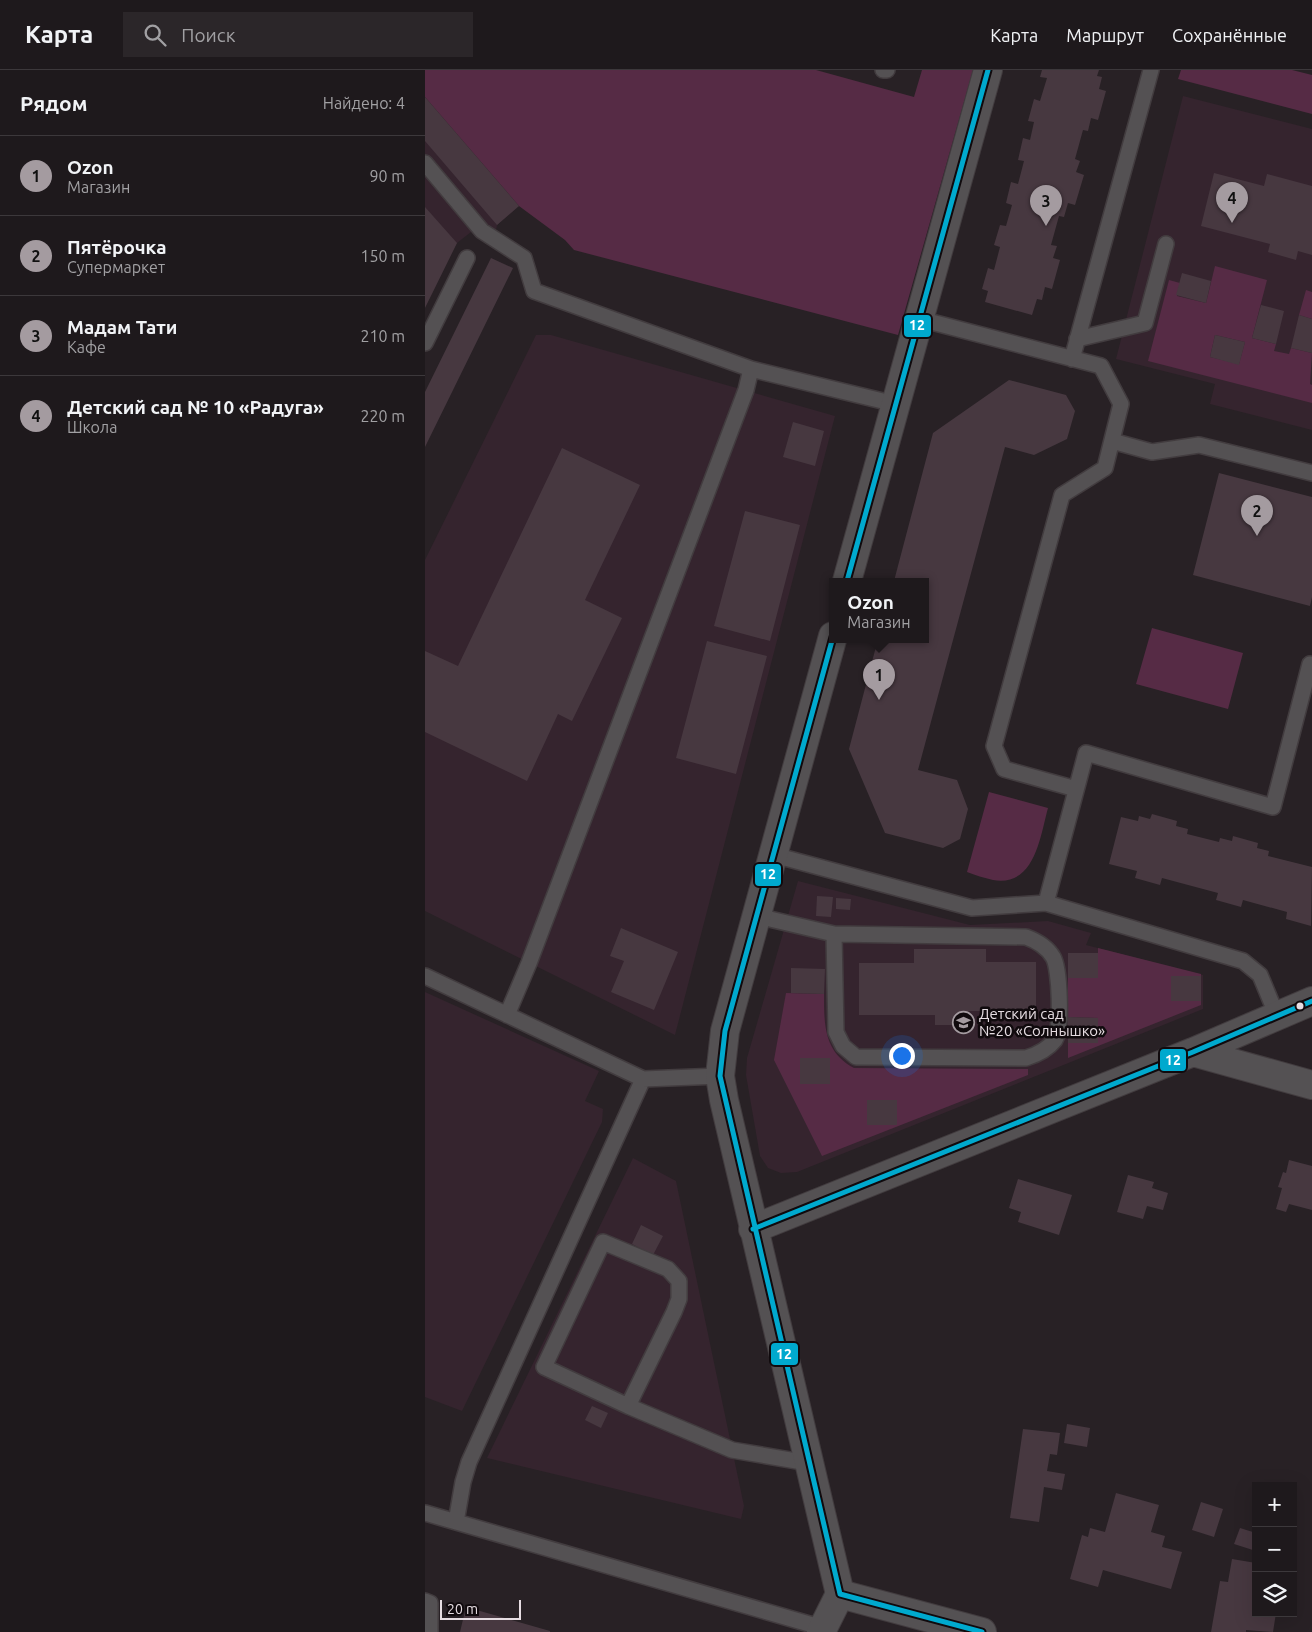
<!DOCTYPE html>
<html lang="ru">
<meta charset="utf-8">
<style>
:root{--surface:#1e191c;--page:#2b2629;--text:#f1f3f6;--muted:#a1a0a3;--line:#3c383b;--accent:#a49ba0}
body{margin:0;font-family:Ubuntu,sans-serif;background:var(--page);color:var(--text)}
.controls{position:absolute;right:15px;bottom:15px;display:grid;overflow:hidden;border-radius:0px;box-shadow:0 5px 20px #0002}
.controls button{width:45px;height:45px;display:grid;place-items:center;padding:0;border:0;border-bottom:1px solid var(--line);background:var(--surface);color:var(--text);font:25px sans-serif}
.scale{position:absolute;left:15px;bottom:12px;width:81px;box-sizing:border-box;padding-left:5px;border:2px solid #e6dde2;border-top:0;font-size:14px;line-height:18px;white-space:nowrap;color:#e6dde2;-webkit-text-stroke:4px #100a0d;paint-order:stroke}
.you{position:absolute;left:476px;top:985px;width:18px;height:18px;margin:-12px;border:4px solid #fff;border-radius:50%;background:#1a73e8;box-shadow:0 0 0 8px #1a73e833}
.badge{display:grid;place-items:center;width:32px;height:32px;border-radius:50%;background:var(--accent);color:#111;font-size:16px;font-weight:700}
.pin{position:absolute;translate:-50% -41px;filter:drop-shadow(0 1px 2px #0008)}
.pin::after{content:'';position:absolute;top:26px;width:18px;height:15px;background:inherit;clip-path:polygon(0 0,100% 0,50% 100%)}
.popup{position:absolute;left:404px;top:508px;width:100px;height:65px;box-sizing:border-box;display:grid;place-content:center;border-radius:0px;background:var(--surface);filter:drop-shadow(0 1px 4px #0005);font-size:16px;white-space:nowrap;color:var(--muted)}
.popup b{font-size:19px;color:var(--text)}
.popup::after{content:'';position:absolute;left:50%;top:100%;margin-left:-10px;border:10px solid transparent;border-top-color:var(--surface)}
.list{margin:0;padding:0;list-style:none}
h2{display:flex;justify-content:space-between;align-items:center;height:65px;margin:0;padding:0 20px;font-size:21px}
h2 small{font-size:16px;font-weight:400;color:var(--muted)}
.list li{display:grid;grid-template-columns:32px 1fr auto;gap:15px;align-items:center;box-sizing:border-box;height:80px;padding:0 20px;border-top:1px solid var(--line)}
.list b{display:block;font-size:19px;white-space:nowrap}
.list p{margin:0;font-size:16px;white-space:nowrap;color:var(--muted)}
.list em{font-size:16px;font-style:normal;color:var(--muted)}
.icon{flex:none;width:28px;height:28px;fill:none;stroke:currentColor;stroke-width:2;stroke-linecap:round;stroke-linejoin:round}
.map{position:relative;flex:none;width:887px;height:1562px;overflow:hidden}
header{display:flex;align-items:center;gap:30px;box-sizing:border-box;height:70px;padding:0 25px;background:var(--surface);border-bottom:1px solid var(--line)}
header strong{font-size:24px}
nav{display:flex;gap:28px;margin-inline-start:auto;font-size:18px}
.search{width:350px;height:45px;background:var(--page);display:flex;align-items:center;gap:12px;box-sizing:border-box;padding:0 18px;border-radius:0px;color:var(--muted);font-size:19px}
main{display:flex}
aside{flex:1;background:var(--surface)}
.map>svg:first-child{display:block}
.built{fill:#35242e}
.green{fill:#562b45;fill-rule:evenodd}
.building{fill:#473840}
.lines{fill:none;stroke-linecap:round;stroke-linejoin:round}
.service-casing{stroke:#423c3f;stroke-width:18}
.minor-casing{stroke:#423c3f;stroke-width:30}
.tertiary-casing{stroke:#423c3f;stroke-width:30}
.service{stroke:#545153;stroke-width:15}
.minor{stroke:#545153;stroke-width:28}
.tertiary{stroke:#545153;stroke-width:28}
.bus-1-casing{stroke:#100a0d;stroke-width:9}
.bus-1{stroke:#00a9ce;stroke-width:5}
.bus-dot{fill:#e6dde2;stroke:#100a0d;stroke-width:2}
.labels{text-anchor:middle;stroke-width:5;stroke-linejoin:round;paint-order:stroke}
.poi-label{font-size:15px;fill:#e6dde2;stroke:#100a0d;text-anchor:start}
.line-badge{stroke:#100a0d;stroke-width:2}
.badge-label{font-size:14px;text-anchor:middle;font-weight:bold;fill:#fff}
</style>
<header>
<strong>Карта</strong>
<div class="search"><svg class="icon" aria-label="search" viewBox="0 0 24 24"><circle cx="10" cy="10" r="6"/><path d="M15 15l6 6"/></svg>Поиск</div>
<nav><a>Карта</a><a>Маршрут</a><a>Сохранённые</a></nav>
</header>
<main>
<aside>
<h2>Рядом<small>Найдено: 4</small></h2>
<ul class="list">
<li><span class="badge">1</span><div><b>Ozon</b><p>Магазин</p></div><em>90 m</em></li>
<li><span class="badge">2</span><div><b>Пятёрочка</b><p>Супермаркет</p></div><em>150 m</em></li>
<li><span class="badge">3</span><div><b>Мадам Тати</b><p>Кафе</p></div><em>210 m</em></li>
<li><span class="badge">4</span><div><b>Детский сад № 10 «Радуга»</b><p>Школа</p></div><em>220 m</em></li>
</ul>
</aside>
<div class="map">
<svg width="887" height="1562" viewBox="0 0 887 1562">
<rect width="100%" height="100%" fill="#282125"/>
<path class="built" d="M 758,26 L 887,59 L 887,360 L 785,334 L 790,314 L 691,289 Z
M 0,27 L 94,136 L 72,155 L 71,160 L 46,162 L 32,173 L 11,208 L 0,194 Z
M 111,265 L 126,265 L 410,346 L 250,965 L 0,841 L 0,490 Z
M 373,811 L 545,855 L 623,851 L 666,863 L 661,875 L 778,905 L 778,939 L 372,1102 L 356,1103 L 343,1098 L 335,1086 L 321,1005 L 322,988 Z
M 0,922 L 174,1001 L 160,1031 L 178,1039 L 177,1052 L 37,1341 L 0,1327 Z
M 208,1088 L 251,1111 L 319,1436 L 316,1449 L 62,1388 Z"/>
<path class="green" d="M 0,0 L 391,0 L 489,27 L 497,0 L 548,0 L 473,265 L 149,180 L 140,170 L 94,136 L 0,27 Z
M 756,0 L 867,0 L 887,5 L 887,44 L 753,9 Z
M 790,196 L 842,210 L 827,268 L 851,274 L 849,281 L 864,284 L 866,278 L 887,283 L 885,314 L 887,315 L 887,333 L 723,291 L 744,210 L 755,213 L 752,226 L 781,233 ZM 790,265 L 820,272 L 814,294 L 785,287 Z
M 881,220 L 887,222 L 887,249 L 874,245 Z
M 727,558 L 818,583 L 803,639 L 711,614 Z
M 564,722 L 623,738 C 615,767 610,817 568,810 C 559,808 550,805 542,802 Z
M 673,878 L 776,904 L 776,906 L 746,907 L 746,931 L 776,931 L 776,935 L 643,988 L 643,973 L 673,972 L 673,948 L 643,947 L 643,908 L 673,908 Z
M 361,923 L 399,924 C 399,955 399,982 429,998 L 603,999 L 603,1005 L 397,1086 L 349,990 ZM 472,1030 L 472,1055 L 442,1055 Z"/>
<path class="building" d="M 617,0 L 674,0 L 672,6 L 677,7 L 674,19 L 681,21 L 673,50 L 666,48 L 663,61 L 658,60 L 650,89 L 655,91 L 651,102 L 659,105 L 650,135 L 643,133 L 639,147 L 634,146 L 626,175 L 632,176 L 628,188 L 635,190 L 627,219 L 620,217 L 617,230 L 612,229 L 607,245 L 560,232 L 563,221 L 557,219 L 563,198 L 569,200 L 575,177 L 569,175 L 575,155 L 581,156 L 587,135 L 581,133 L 586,112 L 593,114 L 599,91 L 593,90 L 598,68 L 605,70 L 609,52 L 603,51 L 609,29 L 615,31 L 622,8 L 615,7 Z
M 0,27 L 94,136 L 72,155 L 0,71 Z
M 789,103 L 839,116 L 842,104 L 887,116 L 887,185 L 873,181 L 871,190 L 843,182 L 845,174 L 776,156 Z
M 0,137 L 32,173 L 0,238 Z
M 66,188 L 88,198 L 0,377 L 0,322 Z
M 757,203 L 786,211 L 781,233 L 751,225 Z
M 836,235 L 859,241 L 851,274 L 827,268 Z
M 874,245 L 887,249 L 887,283 L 866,278 Z
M 790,265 L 820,272 L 814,295 L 785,287 Z
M 584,310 L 641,325 L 650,341 L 642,369 L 609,385 L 580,377 L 493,700 L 532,710 L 543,739 L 535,769 L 518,778 L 460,763 L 424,679 L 453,569 L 500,569 L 500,511 L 469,511 L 508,363 Z
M 368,352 L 399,361 L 390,396 L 358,387 Z
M 137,378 L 215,415 L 160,530 L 197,548 L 147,651 L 133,644 L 102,711 L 0,662 L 0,581 L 33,596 Z
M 794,403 L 887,427 L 887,527 L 885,536 L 768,505 Z
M 320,441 L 375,455 L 345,571 L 289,556 Z
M 282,571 L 342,586 L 311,704 L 251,688 Z
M 727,744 L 752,751 L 751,756 L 763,759 L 762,764 L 794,772 L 795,768 L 807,771 L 808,766 L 833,773 L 832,778 L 844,781 L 843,786 L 887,797 L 886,856 L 861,849 L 862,842 L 818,830 L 816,837 L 791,830 L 793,823 L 737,808 L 735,815 L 710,808 L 712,801 L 684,794 L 696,747 L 713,751 L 714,746 L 725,749 Z
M 392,826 L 408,827 L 406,847 L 391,846 Z
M 411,828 L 426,829 L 425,840 L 411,839 Z
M 196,858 L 253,882 L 229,940 L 186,922 L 199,891 L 185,886 Z
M 489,879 L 561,879 L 561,892 L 611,892 L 611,941 L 535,941 L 535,955 L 510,955 L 510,945 L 434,945 L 434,893 L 489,893 Z
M 643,883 L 673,883 L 673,908 L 643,908 Z
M 366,898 L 400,899 L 399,924 L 366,923 Z
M 746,906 L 776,906 L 776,931 L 746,931 Z
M 643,947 L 673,948 L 673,973 L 643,973 Z
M 375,988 L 405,988 L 405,1014 L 375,1014 Z
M 442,1030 L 472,1030 L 472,1055 L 442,1055 Z
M 864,1090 L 887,1096 L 887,1140 L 864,1134 L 861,1142 L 851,1139 L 857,1118 L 853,1117 L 858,1102 L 861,1103 Z
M 703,1105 L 729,1112 L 727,1118 L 743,1123 L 738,1140 L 722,1136 L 718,1149 L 692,1142 Z
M 593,1109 L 647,1125 L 634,1165 L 593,1152 L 596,1142 L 584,1138 Z
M 216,1155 L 238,1166 L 228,1185 L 207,1174 Z
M 167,1336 L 183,1343 L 176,1358 L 160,1350 Z
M 642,1354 L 665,1358 L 662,1377 L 639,1373 Z
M 598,1359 L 635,1363 L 632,1385 L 625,1384 L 622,1401 L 640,1404 L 637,1420 L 619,1417 L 614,1452 L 585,1448 Z
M 691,1423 L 734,1435 L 726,1462 L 740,1466 L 737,1477 L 757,1482 L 746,1519 L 678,1500 L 673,1517 L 645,1509 L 657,1465 L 663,1467 L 665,1458 L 680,1462 Z
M 776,1432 L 798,1439 L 789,1467 L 767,1460 Z
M 815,1458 L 831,1463 L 831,1481 L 809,1474 Z
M 807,1489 L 831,1493 L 831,1543 L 851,1543 L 848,1562 L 821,1560 L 821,1562 L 786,1562 L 795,1511 L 803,1512 Z
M 41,1537 L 125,1561 L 125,1562 L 35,1562 Z"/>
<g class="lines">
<defs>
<path id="service" d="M 458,0 L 462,0
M 0,93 L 57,161 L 99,188 L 109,221 L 326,299
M 495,249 L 676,296 L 696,334 L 680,398 L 637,425 L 569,676 L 579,699 L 651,719
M 652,269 L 720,253 L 741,174
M 0,273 L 42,188
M 647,289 L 726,0
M 687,371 L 727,382 L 774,375 L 887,403
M 349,785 L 547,838 L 621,833 L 818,891 L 835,905 L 852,946
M 621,833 L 661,683 L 848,737 L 885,594
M 332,846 L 409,864 L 411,962 L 418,976 L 431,987 L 601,988 C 611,985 623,979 630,970 C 637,959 635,898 628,887 C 622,877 612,871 601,867 L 409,864
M 0,906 L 218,1009 L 295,1006
M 82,945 L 104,893 L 321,320 L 326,299 L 470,334
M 203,1336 L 119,1297 L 178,1172 L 243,1199 L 254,1211 L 254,1229 L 249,1242 L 203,1336 L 307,1380 L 383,1393
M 0,1443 L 398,1558
M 31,1452 L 38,1412 L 44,1392 L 218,1009
M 0,1531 L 5,1533 L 5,1562"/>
<path id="minor" d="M 422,511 L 563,0
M 408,566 L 300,961 L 295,1006 L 299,1030 L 415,1524
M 768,982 L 887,1015
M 328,1159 L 768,982 L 887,931"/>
<path id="tertiary" d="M 396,1562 L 415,1524 L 557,1562"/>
</defs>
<use href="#service" class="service-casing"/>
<use href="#minor" class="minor-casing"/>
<use href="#tertiary" class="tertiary-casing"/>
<use href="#service" class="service"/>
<use href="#minor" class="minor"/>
<use href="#tertiary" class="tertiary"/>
<defs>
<path id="bus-1" d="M 422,511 L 563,0
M 408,567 L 300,961 L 295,1006 L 415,1524
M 328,1159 L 768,982 L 887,931
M 415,1524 L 557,1562"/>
</defs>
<use href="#bus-1" class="bus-1-casing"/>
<use href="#bus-1" class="bus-1"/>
</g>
<defs>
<symbol id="school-ring" viewBox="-11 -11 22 22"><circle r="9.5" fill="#100a0d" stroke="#a49ba0" stroke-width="1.5"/><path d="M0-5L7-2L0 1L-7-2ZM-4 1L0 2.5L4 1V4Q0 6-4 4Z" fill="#a49ba0"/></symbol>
</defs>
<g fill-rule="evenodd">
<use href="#school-ring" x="526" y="940" width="25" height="25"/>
</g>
<circle class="bus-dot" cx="875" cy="936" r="4.5"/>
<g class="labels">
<g class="poi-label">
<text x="554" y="949">Детский сад<tspan x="554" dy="17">№20 «Солнышко»</tspan></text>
</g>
</g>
<g class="line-badge">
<rect x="478" y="244" width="29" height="24" rx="5" fill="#00a9ce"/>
<rect x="329" y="793" width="28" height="24" rx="5" fill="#00a9ce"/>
<rect x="734" y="978" width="28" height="24" rx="5" fill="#00a9ce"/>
<rect x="345" y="1272" width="29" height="24" rx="5" fill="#00a9ce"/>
</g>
<g class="badge-label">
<text x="492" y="260">12</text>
<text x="343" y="809">12</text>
<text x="748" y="995">12</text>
<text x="359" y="1289">12</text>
</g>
</svg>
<div class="controls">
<button>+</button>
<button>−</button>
<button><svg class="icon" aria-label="layers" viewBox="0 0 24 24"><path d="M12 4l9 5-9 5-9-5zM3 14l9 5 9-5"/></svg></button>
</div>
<div class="scale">20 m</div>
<div class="you"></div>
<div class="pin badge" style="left:454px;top:630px">1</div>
<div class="popup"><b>Ozon</b>Магазин</div>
<div class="pin badge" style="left:832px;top:466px">2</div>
<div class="pin badge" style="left:621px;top:156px">3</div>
<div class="pin badge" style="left:807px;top:153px">4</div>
</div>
</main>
